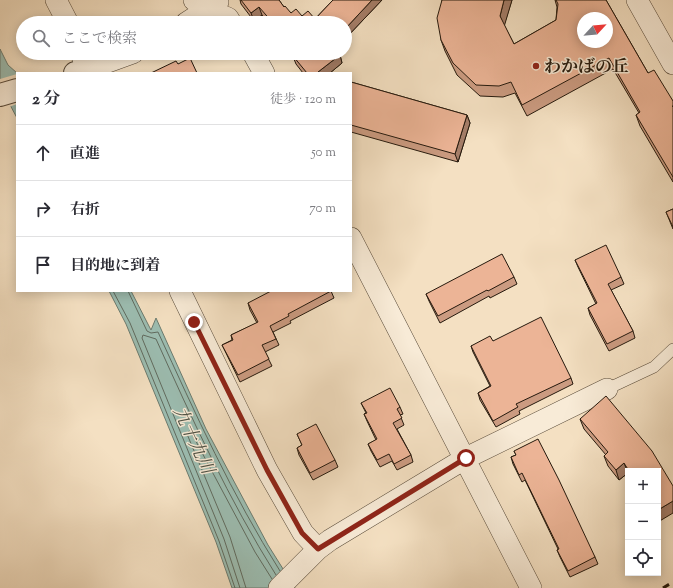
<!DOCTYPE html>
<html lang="ja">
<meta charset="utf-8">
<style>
:root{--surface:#fff;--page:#f2f2f3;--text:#2b2b33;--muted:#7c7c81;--line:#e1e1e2}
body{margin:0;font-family:"Sorts Mill Goudy","Noto Serif JP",serif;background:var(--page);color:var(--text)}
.controls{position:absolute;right:12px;bottom:12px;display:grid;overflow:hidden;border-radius:0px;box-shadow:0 2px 10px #0003}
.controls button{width:36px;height:36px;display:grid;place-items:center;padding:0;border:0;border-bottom:1px solid var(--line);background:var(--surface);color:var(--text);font:20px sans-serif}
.compass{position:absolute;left:577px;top:12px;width:36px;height:36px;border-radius:50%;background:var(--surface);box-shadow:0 2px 10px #0003;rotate:64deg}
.stop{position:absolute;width:12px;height:12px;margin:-9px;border:3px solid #8f2418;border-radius:50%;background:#fff}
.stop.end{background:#8f2418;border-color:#fff;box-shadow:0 1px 4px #0008}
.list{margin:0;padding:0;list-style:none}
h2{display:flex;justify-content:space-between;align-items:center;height:52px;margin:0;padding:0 16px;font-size:17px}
h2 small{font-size:13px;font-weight:400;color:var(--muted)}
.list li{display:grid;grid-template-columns:26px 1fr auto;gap:12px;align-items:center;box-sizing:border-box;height:56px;padding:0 16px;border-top:1px solid var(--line)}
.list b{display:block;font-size:15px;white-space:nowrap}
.list em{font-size:13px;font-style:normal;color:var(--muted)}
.icon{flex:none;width:22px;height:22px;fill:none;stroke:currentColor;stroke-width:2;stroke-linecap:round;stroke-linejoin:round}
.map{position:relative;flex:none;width:673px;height:588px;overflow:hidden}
.search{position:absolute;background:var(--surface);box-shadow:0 2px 10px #0003;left:16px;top:16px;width:336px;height:44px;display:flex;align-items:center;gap:10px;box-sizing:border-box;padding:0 14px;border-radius:22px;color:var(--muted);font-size:15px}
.panel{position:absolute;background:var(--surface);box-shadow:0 2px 10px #0003;left:16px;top:72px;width:336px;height:220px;border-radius:0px}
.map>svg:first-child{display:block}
.water{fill:#9cbdb1;stroke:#6c7b6f}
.pier{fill:#f4e0c2}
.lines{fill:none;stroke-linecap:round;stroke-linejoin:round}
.shore{stroke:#606b5f;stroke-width:1}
.service-casing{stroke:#594b3a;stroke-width:12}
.minor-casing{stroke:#594b3a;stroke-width:22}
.tertiary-casing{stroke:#594b3a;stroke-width:24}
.service{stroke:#f8ebd7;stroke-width:11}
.minor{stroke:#f8ebd7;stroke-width:21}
.tertiary{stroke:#f8ebd7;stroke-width:22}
.rail{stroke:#25190d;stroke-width:3;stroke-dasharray:7 7;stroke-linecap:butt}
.wall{fill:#cb9b81;stroke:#25190d}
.shaded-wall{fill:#a57e69;stroke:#25190d}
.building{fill:#ecb496;stroke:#25190d;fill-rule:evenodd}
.route{stroke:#8f2418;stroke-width:5}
.poi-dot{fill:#8f2418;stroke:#f8ebd7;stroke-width:1.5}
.labels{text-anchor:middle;stroke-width:3;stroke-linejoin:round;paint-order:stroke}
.poi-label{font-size:17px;font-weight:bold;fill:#25190d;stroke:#f8ebd7;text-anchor:start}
.water-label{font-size:18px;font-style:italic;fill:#4f5246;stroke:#f8ebd7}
</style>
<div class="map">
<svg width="673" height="588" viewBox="0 0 673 588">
<rect width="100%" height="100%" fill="#f4e0c2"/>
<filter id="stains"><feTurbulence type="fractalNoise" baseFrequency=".005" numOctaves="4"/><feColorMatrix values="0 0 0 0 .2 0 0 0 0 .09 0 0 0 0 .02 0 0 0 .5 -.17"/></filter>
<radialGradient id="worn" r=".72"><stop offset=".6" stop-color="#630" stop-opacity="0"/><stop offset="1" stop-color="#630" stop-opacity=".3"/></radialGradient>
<path class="water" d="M 0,49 L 8,65 L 17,73 L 17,118 L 0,86 Z
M 109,291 L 131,291 L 151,330 L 156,318 L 206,429 L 268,545 L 295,588 L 232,588 L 216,542 L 126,324 Z"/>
<path class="pier" d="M 17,74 L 17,104 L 9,107 L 0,91 L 0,79 Z"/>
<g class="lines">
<path class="shore" d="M 113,291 L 130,323 L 219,541 L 235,588
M 128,291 L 147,331 L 151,333 L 158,332 C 195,413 232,495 280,571
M 240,588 L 224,539 L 142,338 L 143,335 L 156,339 C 192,419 229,500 276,575
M 246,588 L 230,537 L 187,434 L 189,431 L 191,432 L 255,552 L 272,579"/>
<defs>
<path id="service" d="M 607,389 L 654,367 L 673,349"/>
<path id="minor" d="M 56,0 L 68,23
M 194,0 L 207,9 L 228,18 L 231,23
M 637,0 L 673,64
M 186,23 L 218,2
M 81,53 L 88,73
M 253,53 L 264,73
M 86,70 L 133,53
M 351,238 L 531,588
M 180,291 L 267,470 L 303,533 L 318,549
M 279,588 L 318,549 L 330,540 L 466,458 L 607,389"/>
<path id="tertiary" d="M 75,73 L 86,70
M 0,95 L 17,90"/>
</defs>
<use href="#service" class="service-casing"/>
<use href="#minor" class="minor-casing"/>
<use href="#tertiary" class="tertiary-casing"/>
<use href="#service" class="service"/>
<use href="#minor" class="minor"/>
<use href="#tertiary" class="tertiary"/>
<path class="rail" d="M 663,588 L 673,582"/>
</g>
<path class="wall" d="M 240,0 L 279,0 L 284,7 L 291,13 L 315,19 L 333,0 L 382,0 L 345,39 L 345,23 L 269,23 L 262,15 L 254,21 L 241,4 Z
M 442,0 L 512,0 L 504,25 L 514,44 L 556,20 L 557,7 L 555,0 L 606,0 L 648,73 L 673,101 L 673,182 L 640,126 L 636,115 L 639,113 L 613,69 L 527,116 L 515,93 L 503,97 L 480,96 L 457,75 L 445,51 L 441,40 Z
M 289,53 L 338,53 L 340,55 L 342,63 L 330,73 L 303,73 L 296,64 L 294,59 Z
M 351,82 L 467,115 L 470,123 L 458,162 L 351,132 Z
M 673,209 L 673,229 L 666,212 Z
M 575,260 L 621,277 L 624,284 L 611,290 L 633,331 L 635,338 L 609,351 L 590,315 L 588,308 L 596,304 L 578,267 Z
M 514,277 L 517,284 L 490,298 L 489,296 L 440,323 L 429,301 L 426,294 Z
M 331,291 L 334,298 L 290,321 L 291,323 L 273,332 L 279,345 L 265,352 L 272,366 L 240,382 L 225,351 L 222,345 L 232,340 L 231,335 L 257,323 L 250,310 L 248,303 Z
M 493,341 L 571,378 L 573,384 L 519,411 L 520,414 L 496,427 L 480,400 L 478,393 L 490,386 L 473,352 L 471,346 Z
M 361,403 L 400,407 L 403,414 L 400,415 L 404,425 L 397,429 L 411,455 L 413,462 L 397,470 L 392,461 L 380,467 L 371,451 L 368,444 L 376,440 L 367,421 L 364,414 L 366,413 Z
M 580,419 L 658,471 L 628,471 L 628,474 L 628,473 L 619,480 L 608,466 L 604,456 L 606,455 L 584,429 Z
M 297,434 L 335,460 L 338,467 L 313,480 L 299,455 L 297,448 L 302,445 Z
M 514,451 L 595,557 L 598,564 L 570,577 L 560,557 L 557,550 L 558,549 L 525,480 L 522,482 L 513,464 L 511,457 L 516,455 Z"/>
<path class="shaded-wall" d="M 372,0 L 382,0 L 345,39 L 345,29 Z
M 504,0 L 512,0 L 504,27 L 500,16 Z
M 259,7 L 262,15 L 254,21 L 251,13 Z
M 340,55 L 342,63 L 330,73 L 318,73 L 318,72 Z
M 467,115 L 470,123 L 458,162 L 455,154 Z
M 624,463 L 628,473 L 619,480 L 616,470 Z
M 673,501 L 673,513 L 658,522 L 658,510 Z"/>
<path class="building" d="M 241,0 L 279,0 L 284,7 L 285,6 L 291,13 L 296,9 L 302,16 L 308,11 L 315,19 L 333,0 L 372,0 L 345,29 L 345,23 L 273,23 L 259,7 L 251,13 Z
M 442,0 L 504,0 L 500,16 L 514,44 L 556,20 L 558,4 L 556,0 L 606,0 L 648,73 L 654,70 L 673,101 L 673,106 L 672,106 L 673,107 L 673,177 L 636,115 L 640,112 L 609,58 L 522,105 L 511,82 L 499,86 L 476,85 L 453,63 L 441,40 L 437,18 ZM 583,18 L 607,18 L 607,42 L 583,42 Z
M 293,53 L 338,53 L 340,55 L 318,72 L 321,73 L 307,73 L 293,56 L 294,55 Z
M 190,58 L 197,73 L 151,73 L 176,61 L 178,64 Z
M 351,82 L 467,115 L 455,154 L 351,125 Z
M 673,209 L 673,227 L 666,212 Z
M 606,245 L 621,277 L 608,284 L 633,331 L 607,344 L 588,308 L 597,303 L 575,260 Z
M 502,254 L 514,277 L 488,291 L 487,290 L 438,316 L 426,294 Z
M 271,291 L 331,291 L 288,314 L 289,316 L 270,326 L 276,339 L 262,345 L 269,359 L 238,375 L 222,345 L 233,340 L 231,335 L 258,322 L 248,303 Z
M 541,317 L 571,378 L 516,404 L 518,407 L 493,421 L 478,393 L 491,386 L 471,346 L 490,336 L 493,341 Z
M 390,388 L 400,407 L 397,409 L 402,418 L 393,423 L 411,455 L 394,464 L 389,454 L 377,460 L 368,444 L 377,439 L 364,414 L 367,413 L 361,403 Z
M 606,396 L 652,451 L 673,486 L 673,501 L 658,510 L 658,471 L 629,471 L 624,463 L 616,470 L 604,456 L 608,452 L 580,419 Z
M 316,424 L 335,460 L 310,473 L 297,448 L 302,445 L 297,434 Z
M 538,439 L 559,480 L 595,557 L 568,571 L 557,550 L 559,549 L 522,473 L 519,475 L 511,457 L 516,455 L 514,451 Z"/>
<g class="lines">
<path class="route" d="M 194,322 L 267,470 L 302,533 L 318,549 L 466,458"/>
</g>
<circle class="poi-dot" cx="536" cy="66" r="4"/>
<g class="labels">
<g class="poi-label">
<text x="544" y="72">わかばの丘</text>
</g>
<g class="water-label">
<text transform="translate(194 440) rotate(65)" y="6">九十九川</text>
</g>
</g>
<rect width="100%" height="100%" filter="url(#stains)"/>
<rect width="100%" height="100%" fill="url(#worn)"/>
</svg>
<div class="controls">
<button>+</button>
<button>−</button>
<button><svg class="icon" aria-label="locate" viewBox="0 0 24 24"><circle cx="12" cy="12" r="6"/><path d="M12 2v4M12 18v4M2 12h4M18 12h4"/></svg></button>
</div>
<svg class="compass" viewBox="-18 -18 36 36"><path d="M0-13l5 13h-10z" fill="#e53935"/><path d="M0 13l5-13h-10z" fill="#7c7c81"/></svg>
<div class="stop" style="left:466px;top:458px"></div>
<div class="stop end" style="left:194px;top:322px"></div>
<div class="search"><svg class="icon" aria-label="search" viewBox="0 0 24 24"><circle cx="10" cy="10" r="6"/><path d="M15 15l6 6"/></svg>ここで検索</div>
<section class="panel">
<h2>2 分<small>徒歩 · 120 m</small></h2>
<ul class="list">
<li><svg class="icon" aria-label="ahead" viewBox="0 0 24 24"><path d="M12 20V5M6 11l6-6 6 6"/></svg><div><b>直進</b></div><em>50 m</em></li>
<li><svg class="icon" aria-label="right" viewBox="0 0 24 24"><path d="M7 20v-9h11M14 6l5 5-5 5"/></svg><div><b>右折</b></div><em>70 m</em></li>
<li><svg class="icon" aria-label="arrive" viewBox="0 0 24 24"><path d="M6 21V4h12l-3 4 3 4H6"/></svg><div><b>目的地に到着</b></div></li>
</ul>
</section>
</div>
